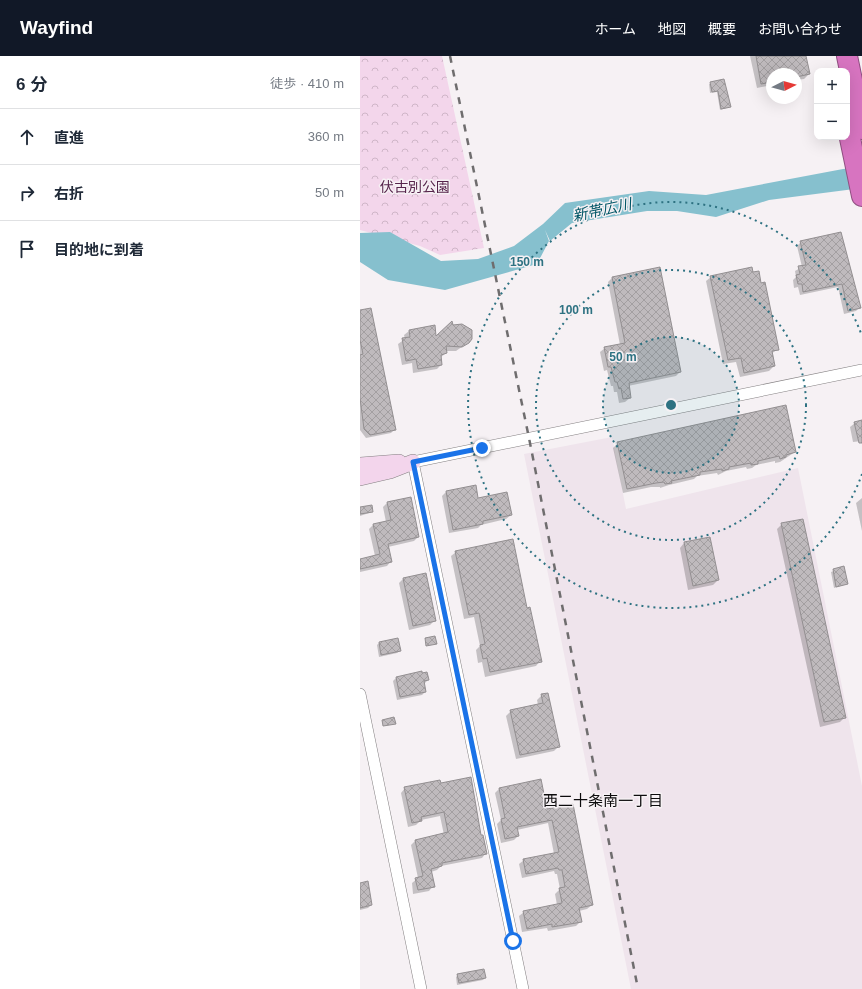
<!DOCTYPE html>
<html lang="ja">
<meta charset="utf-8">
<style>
:root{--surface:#fff;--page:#f2f2f3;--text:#1f2937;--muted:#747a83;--line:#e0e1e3;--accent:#111827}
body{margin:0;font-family:Helvetica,"Noto Sans JP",sans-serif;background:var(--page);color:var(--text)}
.controls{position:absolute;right:12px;top:12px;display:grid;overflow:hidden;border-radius:8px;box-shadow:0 4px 16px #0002}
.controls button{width:36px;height:36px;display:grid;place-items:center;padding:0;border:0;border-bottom:1px solid var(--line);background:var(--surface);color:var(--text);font:20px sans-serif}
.compass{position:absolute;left:406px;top:12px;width:36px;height:36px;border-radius:50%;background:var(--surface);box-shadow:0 4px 16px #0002;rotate:84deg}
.stop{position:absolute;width:12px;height:12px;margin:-9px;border:3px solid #1a73e8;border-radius:50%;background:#fff}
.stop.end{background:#1a73e8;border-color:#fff;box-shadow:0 1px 4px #0008}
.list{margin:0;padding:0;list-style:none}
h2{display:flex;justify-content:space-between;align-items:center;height:52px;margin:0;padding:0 16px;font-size:17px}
h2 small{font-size:13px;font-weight:400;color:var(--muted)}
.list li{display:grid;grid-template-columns:26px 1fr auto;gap:12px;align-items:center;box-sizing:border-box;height:56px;padding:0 16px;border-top:1px solid var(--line)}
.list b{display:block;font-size:15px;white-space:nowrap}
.list em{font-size:13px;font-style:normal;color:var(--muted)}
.icon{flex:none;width:22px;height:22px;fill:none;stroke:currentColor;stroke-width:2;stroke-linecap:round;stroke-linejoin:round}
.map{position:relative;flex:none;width:502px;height:933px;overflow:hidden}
header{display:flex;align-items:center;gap:24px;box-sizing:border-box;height:56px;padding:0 20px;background:var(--accent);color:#fff}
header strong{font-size:19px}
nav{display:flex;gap:22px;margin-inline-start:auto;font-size:14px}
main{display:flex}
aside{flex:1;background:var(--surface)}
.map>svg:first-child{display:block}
.built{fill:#efe4ec}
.park{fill:url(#park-crowns)}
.water{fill:#86c0ce}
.shadow{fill:#0003}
.building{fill:url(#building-cross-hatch);stroke:#938f91}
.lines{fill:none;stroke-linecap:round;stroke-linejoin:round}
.street-casing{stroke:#848082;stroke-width:12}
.secondary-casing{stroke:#848082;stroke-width:16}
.highway-casing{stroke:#904f81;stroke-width:22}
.street{stroke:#fff;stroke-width:11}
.secondary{stroke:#f3d5ec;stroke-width:15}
.highway{stroke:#d774c0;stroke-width:20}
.rail{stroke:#6f6d6e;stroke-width:2.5;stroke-dasharray:7 7;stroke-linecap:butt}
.route{stroke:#1a73e8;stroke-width:5}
.ring{fill:none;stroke:#2e7282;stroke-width:2;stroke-dasharray:2 4}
.labels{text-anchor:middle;stroke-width:3;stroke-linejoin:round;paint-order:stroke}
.park-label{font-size:14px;fill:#57244c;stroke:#f6f1f4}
.water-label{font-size:15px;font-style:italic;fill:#005666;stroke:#f6f1f4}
.neighbourhood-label{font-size:15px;fill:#0c0b0c;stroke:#f6f1f4}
.centre{fill:#2e7282;stroke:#f6f1f4;stroke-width:2}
.ring-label{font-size:12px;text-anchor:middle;font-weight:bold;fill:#2e7282;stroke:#f6f1f4;stroke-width:3;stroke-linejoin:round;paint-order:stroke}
</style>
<header>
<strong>Wayfind</strong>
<nav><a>ホーム</a><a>地図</a><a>概要</a><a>お問い合わせ</a></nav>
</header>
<main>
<aside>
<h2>6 分<small>徒歩 · 410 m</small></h2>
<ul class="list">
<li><svg class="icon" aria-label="ahead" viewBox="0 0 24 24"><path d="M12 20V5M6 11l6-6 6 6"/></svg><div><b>直進</b></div><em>360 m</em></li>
<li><svg class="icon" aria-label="right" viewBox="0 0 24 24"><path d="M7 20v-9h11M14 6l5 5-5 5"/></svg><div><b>右折</b></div><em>50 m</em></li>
<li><svg class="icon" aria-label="arrive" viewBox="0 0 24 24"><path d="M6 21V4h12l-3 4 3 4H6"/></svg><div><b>目的地に到着</b></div></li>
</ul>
</aside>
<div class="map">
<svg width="502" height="933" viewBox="0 0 502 933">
<defs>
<pattern id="park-crowns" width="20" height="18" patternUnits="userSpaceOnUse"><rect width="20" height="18" fill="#f3d6eb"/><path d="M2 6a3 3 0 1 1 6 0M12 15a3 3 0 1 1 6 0" fill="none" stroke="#cfb6c8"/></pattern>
<pattern id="building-cross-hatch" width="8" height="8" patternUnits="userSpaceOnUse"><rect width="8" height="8" fill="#bfbabd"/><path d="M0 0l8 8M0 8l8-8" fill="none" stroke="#a39fa1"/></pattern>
</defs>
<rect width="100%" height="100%" fill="#f6f1f4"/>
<path class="built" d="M 252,381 L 266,453 L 438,412 L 502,730 L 502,933 L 271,933 L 164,398 Z"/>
<path class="park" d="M 0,0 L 82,0 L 124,192 L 80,199 L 60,190 L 0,174 Z"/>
<path class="water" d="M 502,111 L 502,132 L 409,144 L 356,161 L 317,155 L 287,155 L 212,167 L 190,185 L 185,174 L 189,185 L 177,208 L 85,234 L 28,224 L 0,206 L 0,177 L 30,176 L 81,205 L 118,203 L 154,190 L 183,168 L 205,147 L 289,135 L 346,139 L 483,113 Z"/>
<path class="shadow" d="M 390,0 L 445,0 L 449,18 L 444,23 L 436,24 L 436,18 L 412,18 L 412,29 L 397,32 Z
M 363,24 L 370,51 L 360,54 L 357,36 L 350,37 L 349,28 Z
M 481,177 L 500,251 L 496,255 L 484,258 L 478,231 L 440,239 L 438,231 L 434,232 L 433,224 L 436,221 L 435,215 L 442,211 L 437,190 L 441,186 Z
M 299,212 L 320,316 L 316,320 L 268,330 L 270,342 L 265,346 L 259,347 L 257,336 L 254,336 L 253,330 L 251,330 L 247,314 L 244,315 L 240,296 L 245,292 L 260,289 L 248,226 L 252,222 Z
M 351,221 L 418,293 L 411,298 L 414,310 L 409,315 L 380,321 L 376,306 L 363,308 L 346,225 Z
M 0,255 L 35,373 L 31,377 L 6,382 L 0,374 Z
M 102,269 L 109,272 L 112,278 L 106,288 L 96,295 L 86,295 L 86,297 L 80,302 L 81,309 L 77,313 L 53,317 L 52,307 L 42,309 L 38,288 L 45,283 L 44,279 L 49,275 L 74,270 L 76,282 L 92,270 Z
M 502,365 L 502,385 L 493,386 L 490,371 L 495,367 Z
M 258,387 L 435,396 L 420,406 L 415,407 L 415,405 L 396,409 L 392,412 L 387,413 L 386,411 L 366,415 L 358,419 L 357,417 L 337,420 L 334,423 L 309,429 L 300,432 L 300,431 L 291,431 L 263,437 L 253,392 Z
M 86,436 L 118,443 L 151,459 L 146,463 L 121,469 L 118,472 L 89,477 L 82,440 Z
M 502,442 L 502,475 L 496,447 Z
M 27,447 L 58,481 L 54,485 L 28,491 L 31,505 L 27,510 L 0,516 L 0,504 L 15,500 L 9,473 L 13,469 L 26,466 L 23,451 Z
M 0,452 L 12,456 L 0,460 Z
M 422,468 L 485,661 L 480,666 L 460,671 L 417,473 Z
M 324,487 L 358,524 L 353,529 L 328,534 L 320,492 Z
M 96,496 L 167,553 L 180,605 L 176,610 L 125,621 L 122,606 L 118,607 L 116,594 L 120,590 L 114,561 L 104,563 L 91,500 Z
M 484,511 L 487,528 L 474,532 L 471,516 Z
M 43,523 L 75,564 L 70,569 L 49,574 L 39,527 Z
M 19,587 L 40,595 L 37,597 L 19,601 L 17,589 Z
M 37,621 L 68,624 L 64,628 L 65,636 L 62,639 L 37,644 L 33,625 Z
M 182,639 L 198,691 L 194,695 L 156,703 L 146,660 L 151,655 L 178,649 L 177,644 Z
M 80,729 L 120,780 L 126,797 L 122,802 L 81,810 L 77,814 L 71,816 L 73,830 L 69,835 L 53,838 L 52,827 L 58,822 L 51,789 L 55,785 L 84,779 L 80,760 L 61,764 L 56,769 L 48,771 L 41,737 L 45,732 Z
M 139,733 L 186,754 L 212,749 L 232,849 L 227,853 L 219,855 L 221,865 L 216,870 L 188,875 L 187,872 L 162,876 L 159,860 L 164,856 L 197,849 L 195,838 L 200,833 L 197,818 L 195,818 L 194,815 L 162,822 L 159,808 L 164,804 L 194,798 L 188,767 L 157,774 L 158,780 L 154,784 L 141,787 L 137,768 L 141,764 L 135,737 Z
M 0,828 L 11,849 L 8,852 L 0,854 Z
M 98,919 L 125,922 L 123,924 L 97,929 L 96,921 Z"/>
<path class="building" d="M 396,0 L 446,0 L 450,18 L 436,21 L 436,18 L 412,18 L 412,26 L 401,28 Z
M 364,23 L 371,51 L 361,53 L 358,35 L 352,36 L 350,26 Z
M 481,176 L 501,252 L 488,255 L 482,228 L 443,236 L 442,228 L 438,228 L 436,219 L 440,218 L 438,210 L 446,209 L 440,185 Z
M 300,211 L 321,316 L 269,327 L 271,342 L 263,343 L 261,332 L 259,333 L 257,326 L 255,326 L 251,311 L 248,311 L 244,291 L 265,287 L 252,221 Z
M 392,211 L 393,216 L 399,215 L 401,227 L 405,226 L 419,294 L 412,295 L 415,310 L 384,317 L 381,302 L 368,304 L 350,220 Z
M 11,252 L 36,374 L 10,379 L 4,373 L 0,342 L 0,299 L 3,298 L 0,284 L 0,254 Z
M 92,265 L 93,269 L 102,268 L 112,274 L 112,283 L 109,287 L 102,291 L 86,290 L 87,297 L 81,299 L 82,309 L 58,313 L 56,303 L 46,305 L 42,282 L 50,281 L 49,274 L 75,269 L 76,280 Z
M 426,349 L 436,396 L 426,399 L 426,401 L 420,403 L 419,400 L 398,405 L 398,408 L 391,409 L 391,407 L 369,411 L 369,413 L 362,415 L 362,413 L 340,416 L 340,419 L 311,425 L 312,427 L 305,428 L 304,426 L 296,427 L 267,433 L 257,386 Z
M 502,364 L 502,387 L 499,387 L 494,366 Z
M 116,429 L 118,442 L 147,436 L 152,459 L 123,465 L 123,468 L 93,474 L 86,435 Z
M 51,441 L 59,481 L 28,488 L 32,506 L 0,513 L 0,503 L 20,498 L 13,468 L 31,464 L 27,446 Z
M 12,449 L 13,456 L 0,458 L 0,451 Z
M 443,463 L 486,662 L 464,666 L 421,467 Z
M 350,481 L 359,524 L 333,530 L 324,486 Z
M 153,483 L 167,552 L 170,551 L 182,606 L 130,616 L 127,602 L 123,603 L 120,589 L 125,588 L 119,557 L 109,559 L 95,495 Z
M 484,510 L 488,528 L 476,531 L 473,513 Z
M 66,517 L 76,565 L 53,570 L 43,522 Z
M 75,580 L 77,588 L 66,590 L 65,582 Z
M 38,582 L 41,595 L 21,599 L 19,586 Z
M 62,615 L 62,617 L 67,616 L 69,624 L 64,625 L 66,636 L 40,641 L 36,621 Z
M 188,637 L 200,691 L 160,699 L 150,654 L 183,647 L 181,638 Z
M 34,661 L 36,668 L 23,670 L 22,664 Z
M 111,721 L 121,779 L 123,779 L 127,798 L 82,807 L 82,810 L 71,813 L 75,831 L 58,834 L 55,822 L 63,820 L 55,784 L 88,776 L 84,756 L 61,761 L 62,765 L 52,767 L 44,731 L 80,724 L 81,727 Z
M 181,723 L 187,753 L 213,748 L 233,849 L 219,852 L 222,866 L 192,871 L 192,868 L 167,873 L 163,855 L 202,847 L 199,832 L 205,831 L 202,814 L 199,814 L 198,812 L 166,818 L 163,803 L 199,796 L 192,764 L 157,771 L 159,780 L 145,783 L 141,763 L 145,762 L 139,732 Z
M 8,825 L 12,849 L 0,852 L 0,827 Z
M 124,913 L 126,922 L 99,927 L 97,918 Z"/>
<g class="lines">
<defs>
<path id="street" d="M 0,638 L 61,933
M 163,933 L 53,406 L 502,314"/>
<path id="secondary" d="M 0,409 L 39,406
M 0,422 L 30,415 L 53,406"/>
<path id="highway" d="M 487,0 L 502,73
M 487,68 L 502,140"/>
</defs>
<use href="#street" class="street-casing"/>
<use href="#secondary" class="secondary-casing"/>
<use href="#highway" class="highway-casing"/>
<use href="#street" class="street"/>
<use href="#secondary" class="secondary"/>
<use href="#highway" class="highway"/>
<path class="rail" d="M 90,0 L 169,382 L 278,933"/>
</g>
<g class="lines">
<path class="route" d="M 122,392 L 53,406 L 153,885"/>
</g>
<circle cx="311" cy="349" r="68" fill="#2e7282" fill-opacity=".12"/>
<g class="ring">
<circle cx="311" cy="349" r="68"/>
<circle cx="311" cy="349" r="135"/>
<path d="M502 418A203 203 0 1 1 502 280"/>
</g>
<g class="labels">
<g class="park-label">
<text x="55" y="136">伏古別公園</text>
</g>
<g class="water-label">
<text transform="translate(242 154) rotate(-12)" y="5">新帯広川</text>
</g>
<g class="neighbourhood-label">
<text x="243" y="750">西二十条南一丁目</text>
</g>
</g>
<circle cx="311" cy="349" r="6" class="centre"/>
<g class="ring-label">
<text x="167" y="210">150 m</text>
<text x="216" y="258">100 m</text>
<text x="263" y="305">50 m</text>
</g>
</svg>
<div class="controls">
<button>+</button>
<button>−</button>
</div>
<svg class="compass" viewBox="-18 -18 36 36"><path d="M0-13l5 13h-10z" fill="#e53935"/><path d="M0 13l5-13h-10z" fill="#747a83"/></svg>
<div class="stop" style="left:153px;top:885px"></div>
<div class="stop end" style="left:122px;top:392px"></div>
</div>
</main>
